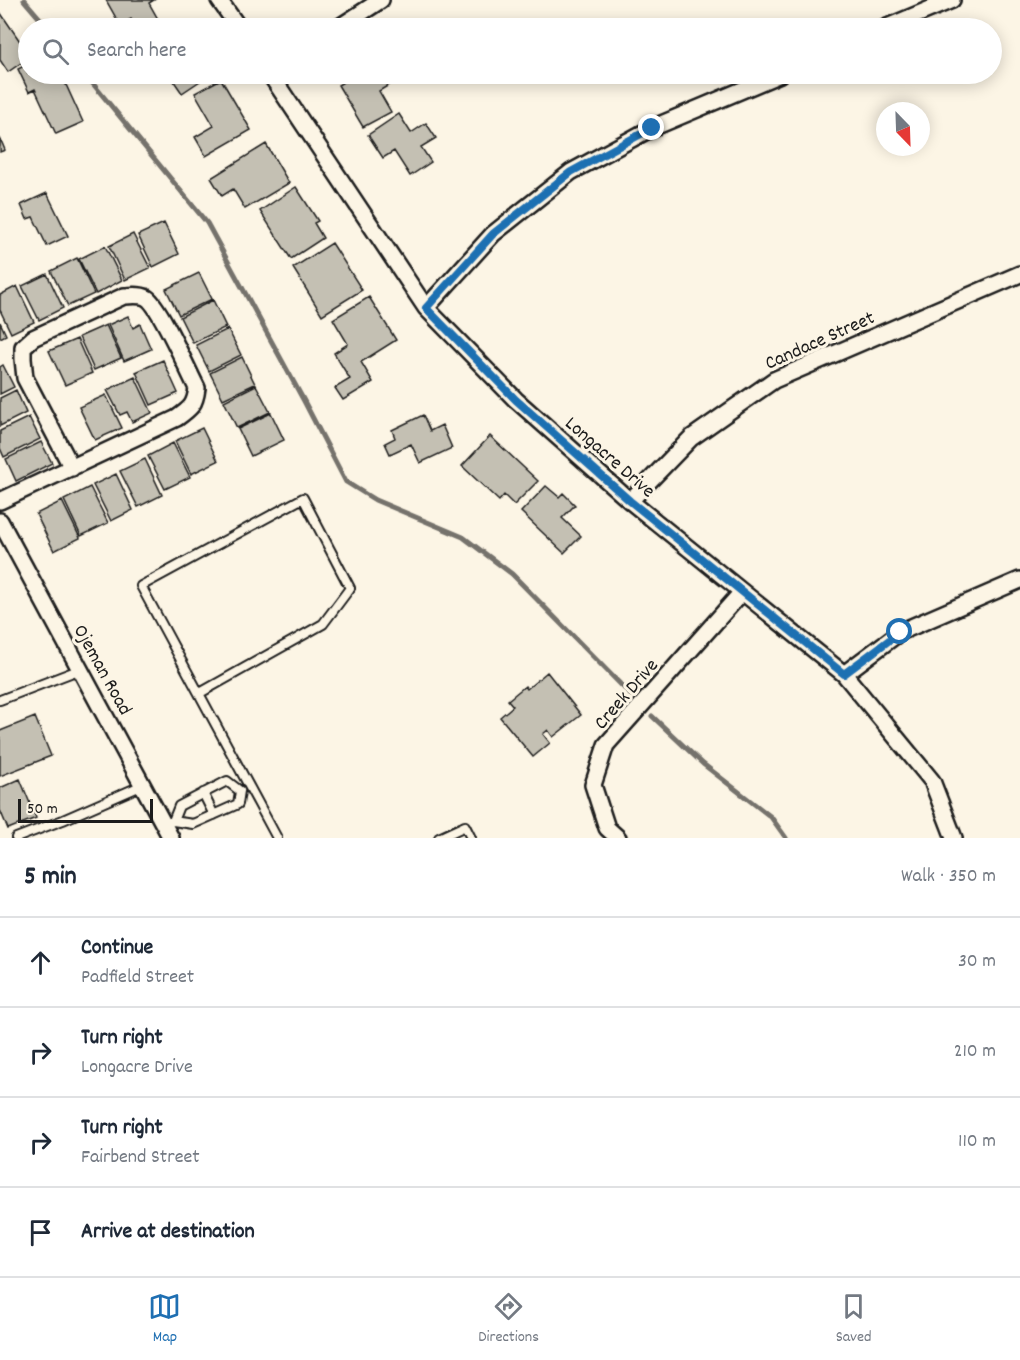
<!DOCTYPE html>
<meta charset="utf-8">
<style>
:root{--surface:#fff;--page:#f2f2f3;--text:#1f2937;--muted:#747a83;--line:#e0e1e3;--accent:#1f6fb2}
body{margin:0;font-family:Dekko,sans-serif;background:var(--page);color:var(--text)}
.compass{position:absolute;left:876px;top:102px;width:54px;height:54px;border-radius:50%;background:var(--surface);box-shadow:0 3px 15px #0003;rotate:157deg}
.scale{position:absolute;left:18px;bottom:15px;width:135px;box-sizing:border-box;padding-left:6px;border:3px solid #1c1c1c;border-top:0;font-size:16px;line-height:21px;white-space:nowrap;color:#1c1c1c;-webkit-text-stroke:4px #fcf5e5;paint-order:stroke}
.stop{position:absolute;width:18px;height:18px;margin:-14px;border:4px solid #1f6fb2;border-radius:50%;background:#fff}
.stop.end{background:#1f6fb2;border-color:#fff;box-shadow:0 2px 6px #0008}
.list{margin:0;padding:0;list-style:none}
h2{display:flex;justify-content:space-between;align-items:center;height:78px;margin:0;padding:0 24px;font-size:26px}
h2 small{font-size:20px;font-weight:400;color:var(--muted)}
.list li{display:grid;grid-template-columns:39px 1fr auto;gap:18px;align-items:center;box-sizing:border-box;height:90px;padding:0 24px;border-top:2px solid var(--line)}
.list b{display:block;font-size:22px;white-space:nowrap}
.list p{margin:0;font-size:20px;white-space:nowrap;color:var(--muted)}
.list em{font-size:20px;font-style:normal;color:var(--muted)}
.icon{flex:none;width:33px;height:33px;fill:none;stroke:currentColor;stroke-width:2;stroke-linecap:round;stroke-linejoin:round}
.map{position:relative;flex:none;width:1020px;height:838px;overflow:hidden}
.search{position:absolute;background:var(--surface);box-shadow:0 3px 15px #0003;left:18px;right:18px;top:18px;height:66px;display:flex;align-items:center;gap:15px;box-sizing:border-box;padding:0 21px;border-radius:33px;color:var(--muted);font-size:22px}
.sheet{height:438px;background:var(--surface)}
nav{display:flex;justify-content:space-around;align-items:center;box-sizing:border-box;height:84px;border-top:2px solid var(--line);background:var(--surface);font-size:16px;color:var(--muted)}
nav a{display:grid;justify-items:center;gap:3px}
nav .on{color:var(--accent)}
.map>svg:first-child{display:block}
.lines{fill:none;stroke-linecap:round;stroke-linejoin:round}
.stream{stroke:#75726c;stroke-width:5}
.building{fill:#c4c0b3;stroke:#1c1c1c;stroke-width:1.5}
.lane-casing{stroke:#1c1c1c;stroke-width:12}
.street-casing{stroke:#1c1c1c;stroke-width:20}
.lane{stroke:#fcf5e5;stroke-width:8}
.street{stroke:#fcf5e5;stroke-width:15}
.route{stroke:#1f6fb2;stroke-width:8}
.labels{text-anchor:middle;stroke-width:6;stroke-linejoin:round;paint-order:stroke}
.street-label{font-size:20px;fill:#1c1c1c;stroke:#fcf5e5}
</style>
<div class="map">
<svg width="1020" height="838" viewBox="0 0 1020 838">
<rect width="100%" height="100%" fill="#fcf5e5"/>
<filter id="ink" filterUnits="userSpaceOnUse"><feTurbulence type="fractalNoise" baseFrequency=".0167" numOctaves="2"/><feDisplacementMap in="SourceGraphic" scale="12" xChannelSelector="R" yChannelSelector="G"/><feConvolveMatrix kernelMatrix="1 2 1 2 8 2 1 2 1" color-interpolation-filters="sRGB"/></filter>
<g filter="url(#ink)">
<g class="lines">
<path class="stream" d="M 24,0 L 48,28
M 85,74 L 207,223 L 304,401 L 346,482 L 375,500 L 463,537 L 512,574 L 631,695
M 652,716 L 703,764 L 771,817 L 786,838"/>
</g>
<path class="building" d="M 106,0 L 154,0 L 149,3 L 163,28 L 136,28 L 131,19 L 120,25 Z
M 0,12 L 28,53 L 28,58 L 8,72 L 0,60 Z
M 28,64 L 28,74 L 50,74 L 53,80 L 62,76 L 83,122 L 56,134 L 35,89 L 29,92 L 18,69 Z
M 169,74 L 208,74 L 209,75 L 182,93 Z
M 357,74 L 395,74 L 399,79 L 379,91 L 391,112 L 363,127 L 338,85 Z
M 221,79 L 251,130 L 206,156 L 195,137 L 214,126 L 195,93 Z
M 399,114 L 411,133 L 426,123 L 436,138 L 421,147 L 431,162 L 410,176 L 394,151 L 383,158 L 368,135 Z
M 0,138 L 5,150 L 0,152 Z
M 266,144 L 289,183 L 245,209 L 233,189 L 222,196 L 211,178 Z
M 296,187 L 318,221 L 314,223 L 323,238 L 291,259 L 260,211 Z
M 47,193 L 68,236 L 47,246 L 33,217 L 27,219 L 21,205 Z
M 164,223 L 179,254 L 153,267 L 138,235 Z
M 133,234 L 150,268 L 125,280 L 109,246 Z
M 332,243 L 362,290 L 322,315 L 293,268 Z
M 105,246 L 122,280 L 96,294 L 79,259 Z
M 77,258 L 94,294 L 68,306 L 51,271 Z
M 199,273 L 212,299 L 179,315 L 166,289 Z
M 47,274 L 63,308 L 39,320 L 22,286 Z
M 17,286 L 34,322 L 11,333 L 0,310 L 0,295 Z
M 369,297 L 396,340 L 361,362 L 373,382 L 343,400 L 335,388 L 350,379 L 334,353 L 348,344 L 333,319 Z
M 213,300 L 226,327 L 193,343 L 180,317 Z
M 128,316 L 133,328 L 140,324 L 151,349 L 124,361 L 108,325 Z
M 0,322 L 6,335 L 0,338 Z
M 106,325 L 121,358 L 94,370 L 79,337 Z
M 228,329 L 241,355 L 209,371 L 196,345 Z
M 77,339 L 92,373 L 65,385 L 49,351 Z
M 242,357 L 255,384 L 223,399 L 210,373 Z
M 163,360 L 178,393 L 151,405 L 136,372 Z
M 3,365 L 14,387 L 0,394 L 0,367 Z
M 135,377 L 152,413 L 132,422 L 127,412 L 120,415 L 107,390 Z
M 256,385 L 270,412 L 237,428 L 224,401 Z
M 16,390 L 26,413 L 0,426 L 0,398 Z
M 106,395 L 122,428 L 95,440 L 79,407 Z
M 271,413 L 284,440 L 251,456 L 238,429 Z
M 423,415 L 430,431 L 442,425 L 452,448 L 420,463 L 411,444 L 390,454 L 385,443 L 395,438 L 392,430 Z
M 29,417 L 40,439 L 4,457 L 0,448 L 0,431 Z
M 202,428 L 218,461 L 191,474 L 175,441 Z
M 490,436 L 538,481 L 514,505 L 504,495 L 499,501 L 462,466 Z
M 41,442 L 52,463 L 16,481 L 6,459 Z
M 173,443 L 190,477 L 165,489 L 148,456 Z
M 145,459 L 162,495 L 138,507 L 120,471 Z
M 116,474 L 133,510 L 111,521 L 93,485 Z
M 546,486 L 559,497 L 563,493 L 575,505 L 562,518 L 581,536 L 564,553 L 521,512 Z
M 90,487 L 108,523 L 81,536 L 64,500 Z
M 62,501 L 80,538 L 54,551 L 36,514 Z
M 547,672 L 581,715 L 553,737 L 548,730 L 543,734 L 550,743 L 533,757 L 500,717 L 513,706 L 508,700 L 525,686 L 527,689 Z
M 35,717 L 51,756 L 0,776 L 0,731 Z
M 20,779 L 36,818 L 8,829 L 0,810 L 0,788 Z"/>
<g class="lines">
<defs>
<path id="lane" d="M 200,693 L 323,624 L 350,588 L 303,498 L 141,586 L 277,838
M 0,700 L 81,669
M 203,793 L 214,815
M 173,821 L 179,806 L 227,781 L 240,791
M 164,824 L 173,821 L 193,824 L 238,804 L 240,791
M 16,838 L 63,820 L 143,785
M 439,838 L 465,826 L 471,838"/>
<path id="street" d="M 219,0 L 239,28
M 338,28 L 381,0
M 885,28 L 952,0
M 270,74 L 426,308 L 516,400 L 630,501 L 844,674 L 932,781 L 954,838
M 426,308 L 493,234 L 571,172 L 652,128 L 780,74
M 0,501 L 177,418 C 191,408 195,405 197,388 C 188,371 160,306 147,298 C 140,294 131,296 124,296 L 33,338 L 23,347 L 23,359 L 25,378 L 72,468
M 630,501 L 691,438 L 774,380 L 1020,274
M 0,521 L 171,838
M 844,674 L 900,632 L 1020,580
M 618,838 L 607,828 L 593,785 L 606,745 L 742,592"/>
</defs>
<use href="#lane" class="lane-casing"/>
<use href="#street" class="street-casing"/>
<use href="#lane" class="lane"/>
<use href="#street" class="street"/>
</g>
</g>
<g class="lines" filter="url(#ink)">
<path class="route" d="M 652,128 L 571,172 L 493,234 L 426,308 L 516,400 L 630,501 L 844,674 L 900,632"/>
</g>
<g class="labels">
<g class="street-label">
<text transform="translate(819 339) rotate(-24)" y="7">Candace Street</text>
<text transform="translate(611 456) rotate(41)" y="7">Longacre Drive</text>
<text transform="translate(104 669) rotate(61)" y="7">Ojeman Road</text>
<text transform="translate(625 693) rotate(-49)" y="7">Creek Drive</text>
</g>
</g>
</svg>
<svg class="compass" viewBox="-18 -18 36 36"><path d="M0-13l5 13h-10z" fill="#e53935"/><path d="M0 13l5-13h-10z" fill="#747a83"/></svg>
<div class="scale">50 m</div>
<div class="stop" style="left:900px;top:632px"></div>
<div class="stop end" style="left:652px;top:128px"></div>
<div class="search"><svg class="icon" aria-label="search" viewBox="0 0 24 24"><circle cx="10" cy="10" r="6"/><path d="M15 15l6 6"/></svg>Search here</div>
</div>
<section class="sheet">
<h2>5 min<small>Walk · 350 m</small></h2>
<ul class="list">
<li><svg class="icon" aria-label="ahead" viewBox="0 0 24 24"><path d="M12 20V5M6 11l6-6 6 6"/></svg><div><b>Continue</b><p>Padfield Street</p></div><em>30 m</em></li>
<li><svg class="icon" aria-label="right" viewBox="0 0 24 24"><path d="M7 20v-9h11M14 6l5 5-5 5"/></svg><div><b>Turn right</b><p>Longacre Drive</p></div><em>210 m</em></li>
<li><svg class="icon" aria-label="right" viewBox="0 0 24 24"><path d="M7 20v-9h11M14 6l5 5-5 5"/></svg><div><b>Turn right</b><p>Fairbend Street</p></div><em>110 m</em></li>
<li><svg class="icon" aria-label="arrive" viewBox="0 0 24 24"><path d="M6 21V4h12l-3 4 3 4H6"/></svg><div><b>Arrive at destination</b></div></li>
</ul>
</section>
<nav>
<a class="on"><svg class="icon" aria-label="map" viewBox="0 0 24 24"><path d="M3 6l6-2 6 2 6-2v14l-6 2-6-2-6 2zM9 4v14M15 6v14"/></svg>Map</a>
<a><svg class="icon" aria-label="directions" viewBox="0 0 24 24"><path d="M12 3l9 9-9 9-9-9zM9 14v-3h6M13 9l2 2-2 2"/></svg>Directions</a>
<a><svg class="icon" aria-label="saved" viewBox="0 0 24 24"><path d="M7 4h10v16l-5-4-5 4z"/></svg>Saved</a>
</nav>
